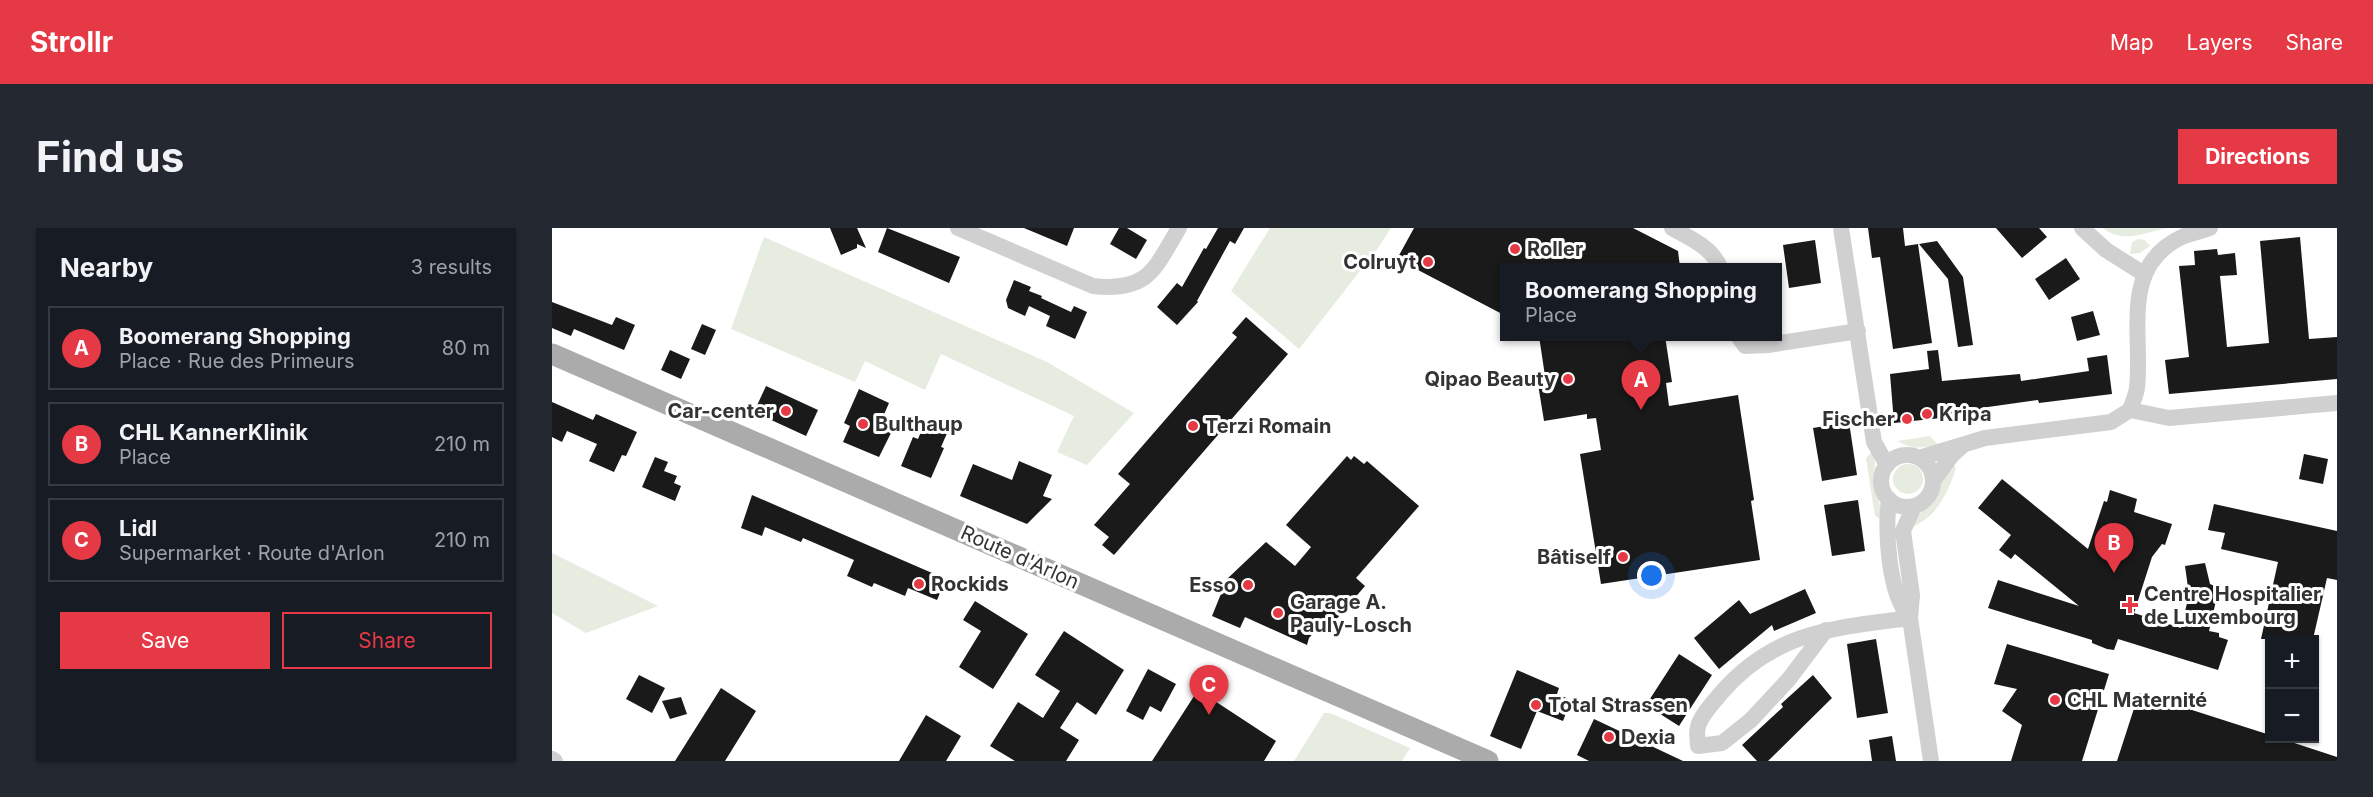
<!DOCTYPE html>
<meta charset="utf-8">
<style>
:root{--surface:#171b24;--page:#242831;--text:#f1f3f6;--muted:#9ea1a6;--line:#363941;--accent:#e63946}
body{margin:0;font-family:Inter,sans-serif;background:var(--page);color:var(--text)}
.controls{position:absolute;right:18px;bottom:18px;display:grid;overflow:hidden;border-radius:0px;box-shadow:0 2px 4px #0004}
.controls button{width:54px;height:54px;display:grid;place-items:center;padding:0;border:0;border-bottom:2px solid var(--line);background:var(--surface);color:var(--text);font:30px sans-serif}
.you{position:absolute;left:1100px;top:348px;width:21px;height:21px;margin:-15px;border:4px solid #fff;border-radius:50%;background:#1a73e8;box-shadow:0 0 0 9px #1a73e833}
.badge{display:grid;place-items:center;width:39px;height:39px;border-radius:50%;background:var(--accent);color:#fff;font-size:20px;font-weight:700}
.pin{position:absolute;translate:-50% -50px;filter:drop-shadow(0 2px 3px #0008)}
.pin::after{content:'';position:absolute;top:32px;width:21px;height:18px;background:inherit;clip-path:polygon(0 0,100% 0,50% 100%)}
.popup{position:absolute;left:948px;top:35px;width:282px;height:78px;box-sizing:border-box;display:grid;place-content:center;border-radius:0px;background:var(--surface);filter:drop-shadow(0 2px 4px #0005);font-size:20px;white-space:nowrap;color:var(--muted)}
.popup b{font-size:22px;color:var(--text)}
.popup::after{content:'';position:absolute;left:50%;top:100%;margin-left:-12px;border:12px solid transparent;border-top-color:var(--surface)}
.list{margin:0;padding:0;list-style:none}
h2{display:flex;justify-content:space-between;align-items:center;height:78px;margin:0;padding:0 24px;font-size:26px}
h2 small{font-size:20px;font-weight:400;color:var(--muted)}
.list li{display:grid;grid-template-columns:39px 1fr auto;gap:18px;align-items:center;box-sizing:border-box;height:84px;margin:0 12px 12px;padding:0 12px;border:2px solid var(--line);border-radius:0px}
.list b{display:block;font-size:22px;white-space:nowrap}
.list p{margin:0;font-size:20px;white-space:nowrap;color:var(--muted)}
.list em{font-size:20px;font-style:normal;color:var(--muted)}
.actions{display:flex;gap:12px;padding:18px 24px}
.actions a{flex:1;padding:14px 0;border:2px solid var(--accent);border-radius:0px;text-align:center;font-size:21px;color:var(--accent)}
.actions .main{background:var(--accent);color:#fff}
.map{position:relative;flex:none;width:1785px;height:533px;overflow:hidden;border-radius:0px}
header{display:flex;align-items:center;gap:36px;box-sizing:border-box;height:84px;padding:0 30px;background:var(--accent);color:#fff}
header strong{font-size:28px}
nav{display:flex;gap:33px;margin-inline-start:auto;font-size:21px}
.intro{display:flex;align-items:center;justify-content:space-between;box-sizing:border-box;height:144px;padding:0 36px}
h1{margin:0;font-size:42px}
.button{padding:15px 27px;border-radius:0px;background:var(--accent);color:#fff;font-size:21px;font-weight:700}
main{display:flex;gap:36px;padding:0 36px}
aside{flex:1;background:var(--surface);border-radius:0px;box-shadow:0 2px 4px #0004}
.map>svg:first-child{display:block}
.green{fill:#e6ecdf}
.building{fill:#1a1a1a}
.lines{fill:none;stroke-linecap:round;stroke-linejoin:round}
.minor{stroke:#d0d0d0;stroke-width:16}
.major{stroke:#ababab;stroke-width:21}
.poi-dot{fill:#e63946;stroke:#fff;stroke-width:2}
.labels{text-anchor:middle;stroke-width:6;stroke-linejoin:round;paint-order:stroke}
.poi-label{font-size:20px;font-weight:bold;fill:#333;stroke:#fff;text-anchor:start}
.street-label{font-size:20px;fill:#333;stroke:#fff}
</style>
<header>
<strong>Strollr</strong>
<nav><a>Map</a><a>Layers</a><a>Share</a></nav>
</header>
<div class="intro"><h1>Find us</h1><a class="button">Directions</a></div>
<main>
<aside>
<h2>Nearby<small>3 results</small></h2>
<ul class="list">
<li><span class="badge">A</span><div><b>Boomerang Shopping</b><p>Place · Rue des Primeurs</p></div><em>80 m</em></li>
<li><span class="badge">B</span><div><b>CHL KannerKlinik</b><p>Place</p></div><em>210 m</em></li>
<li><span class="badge">C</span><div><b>Lidl</b><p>Supermarket · Route d'Arlon</p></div><em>210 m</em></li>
</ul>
<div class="actions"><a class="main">Save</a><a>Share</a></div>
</aside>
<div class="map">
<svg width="1785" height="533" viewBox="0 0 1785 533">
<rect width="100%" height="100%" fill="#fff"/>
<path class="green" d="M 718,0 L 839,0 L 826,20 L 747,121 L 679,63 Z
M 1551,0 L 1614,0 C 1593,5 1570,16 1551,0 Z
M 212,9 L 495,134 L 582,185 L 535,237 L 505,224 L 522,188 L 389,126 L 373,162 L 313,133 L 303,154 L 179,101 Z
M 1586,11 L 1593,12 L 1598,18 L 1588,25 L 1578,26 L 1580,14 Z
M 1378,208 L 1386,217 C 1371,220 1359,222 1346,213 Z
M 1321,223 C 1325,237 1321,244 1323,257 C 1325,270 1330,278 1329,291 L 1323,288 L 1314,230 Z
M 1401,236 L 1404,240 C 1397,263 1384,291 1359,299 L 1363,290 L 1383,271 L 1390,253 Z
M1341 251a15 15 0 1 1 30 0a15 15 0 1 1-30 0Z
M 0,325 L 106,378 L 34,405 L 0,385 Z
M 772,485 L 778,485 L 858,520 L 850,533 L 742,533 Z"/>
<path class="building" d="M 278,0 L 305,0 L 314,20 L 305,16 L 305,20 L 289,27 Z
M 335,0 L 408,29 L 397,55 L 326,24 Z
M 472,0 L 522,0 L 515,18 Z
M 567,0 L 575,0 L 595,12 L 584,31 L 558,16 Z
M 666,0 L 692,0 L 683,16 L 678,13 L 645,73 L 646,74 L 625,97 L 605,79 L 625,55 L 630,59 L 652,20 L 654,21 Z
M 862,0 L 1081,0 L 1126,23 L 1128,39 L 952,39 L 952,87 L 845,31 Z
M 1316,0 L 1351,0 L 1353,18 L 1366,16 L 1380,115 L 1341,121 L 1328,29 L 1320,30 Z
M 1444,0 L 1487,0 L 1495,9 L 1470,30 Z
M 1748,9 L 1757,111 L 1785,109 L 1785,151 L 1617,166 L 1613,132 L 1637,129 L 1627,38 L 1643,37 L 1642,23 L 1665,21 L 1666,27 L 1683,25 L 1685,47 L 1668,48 L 1675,119 L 1717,115 L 1708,13 Z
M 1263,12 L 1269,55 L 1237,60 L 1231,17 Z
M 1385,13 L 1411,49 L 1421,117 L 1406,119 L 1396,51 L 1367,16 Z
M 1514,30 L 1528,51 L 1497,72 L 1483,51 Z
M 462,52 L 479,59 L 477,63 L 490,68 L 489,70 L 519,84 L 522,78 L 535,84 L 523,111 L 494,98 L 498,88 L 477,78 L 473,88 L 456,80 L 454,72 Z
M 0,74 L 60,97 L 64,89 L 83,97 L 72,122 L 22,101 L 19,108 L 0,100 Z
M 1541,83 L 1548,107 L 1525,113 L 1519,89 Z
M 694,89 L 736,126 L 562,327 L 550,317 L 557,309 L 542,297 L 578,256 L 566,246 L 685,109 L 680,105 Z
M 150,96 L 164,102 L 153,127 L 139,121 Z
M 987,108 L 1113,108 L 1120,154 L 1114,155 L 1117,178 L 1186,167 L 1202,272 L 1199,273 L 1208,332 L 1049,356 L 1028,226 L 1049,222 L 1044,190 L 1035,191 L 1035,186 L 992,193 L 985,150 L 993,148 Z
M 118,122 L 138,131 L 129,151 L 109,142 Z
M 1386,122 L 1390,153 L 1468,146 L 1469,153 L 1537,143 L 1535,130 L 1555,127 L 1560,166 L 1487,175 L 1486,172 L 1436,179 L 1436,181 L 1388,187 L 1389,190 L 1342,195 L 1338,146 L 1377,141 L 1375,123 Z
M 214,158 L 266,182 L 254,208 L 202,184 Z
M 307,161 L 337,175 L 327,198 L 340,203 L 327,229 L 291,214 L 298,198 L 292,195 Z
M 0,174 L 41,192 L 44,186 L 85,204 L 74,228 L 70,227 L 62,244 L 37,233 L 45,216 L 15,203 L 10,214 L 0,209 Z
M 373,194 L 396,203 L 389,219 L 392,220 L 379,250 L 349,238 L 361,209 L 366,211 Z
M 1297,194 L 1305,247 L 1270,253 L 1261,200 Z
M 1752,226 L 1776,231 L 1771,256 L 1747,251 Z
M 795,228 L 799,232 L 802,228 L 812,236 L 815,233 L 867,278 L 804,350 L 813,358 L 782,394 L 776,389 L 757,410 L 755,417 L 693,389 L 688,400 L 660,388 L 675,351 L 714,314 L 743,338 L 759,319 L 734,297 Z
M 103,229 L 116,234 L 112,243 L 125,248 L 122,255 L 129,258 L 123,273 L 90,259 Z
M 467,233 L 500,247 L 491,268 L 500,271 L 475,296 L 408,268 L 421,236 L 460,252 Z
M 1450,251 L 1536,321 L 1552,273 L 1555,274 L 1558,262 L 1585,271 L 1582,284 L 1620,296 L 1613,317 L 1610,316 L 1600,329 L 1582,385 L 1629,400 L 1637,367 L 1633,338 L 1653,335 L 1658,356 L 1667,360 L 1657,403 L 1667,405 L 1667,409 L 1676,412 L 1666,442 L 1566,411 L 1562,422 L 1555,421 L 1540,415 L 1540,412 L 1436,380 L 1446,352 L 1527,378 L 1463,326 L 1459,331 L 1447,322 L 1459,307 L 1426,280 Z
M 200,267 L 394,351 L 385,372 L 356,360 L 353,368 L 322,355 L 320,359 L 295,348 L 302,332 L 251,310 L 249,314 L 213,299 L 210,308 L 189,300 Z
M 1306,272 L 1313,323 L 1280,328 L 1272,277 Z
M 1662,276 L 1785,303 L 1785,352 L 1775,350 L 1761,411 L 1709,411 L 1726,334 L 1669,321 L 1673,305 L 1656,302 Z
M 1253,361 L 1264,385 L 1222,403 L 1220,397 L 1167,441 L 1142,410 L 1187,372 L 1198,386 Z
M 423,373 L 476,406 L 441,461 L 407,439 L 429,403 L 411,392 Z
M 512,403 L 572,442 L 544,487 L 525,474 L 508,500 L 527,512 L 514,533 L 463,533 L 438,518 L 466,474 L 491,490 L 508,463 L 483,447 Z
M 1324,411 L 1336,485 L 1305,490 L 1295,416 Z
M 1455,416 L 1557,446 L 1530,533 L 1459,533 L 1470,497 L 1450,483 L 1465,461 L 1442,456 Z
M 1127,426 L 1160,447 L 1127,498 L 1094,477 Z
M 596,441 L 624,456 L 609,484 L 598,478 L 591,492 L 574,483 Z
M 965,442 L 1007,460 L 1005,466 L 1019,472 L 1011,493 L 985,483 L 969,521 L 938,508 Z
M 87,447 L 113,460 L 100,485 L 74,471 Z
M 1261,447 L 1280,470 L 1216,533 L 1205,533 L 1190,517 L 1231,479 L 1229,476 Z
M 169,460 L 204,483 L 173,533 L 123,533 Z
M 646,462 L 724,513 L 712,533 L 600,533 Z
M 1587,465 L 1718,507 L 1718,510 L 1727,510 L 1785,529 L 1785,533 L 1565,533 Z
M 129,469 L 135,486 L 118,491 L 110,473 Z
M 374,487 L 409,508 L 394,533 L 347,533 Z
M 1042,491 L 1131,533 L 1037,533 L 1025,527 Z
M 1340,508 L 1344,533 L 1320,533 L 1317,512 Z"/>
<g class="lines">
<path class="minor" d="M 406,0 L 541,58 C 596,64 602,42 627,0
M 1120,0 C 1138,10 1159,19 1168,39
M 1289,0 L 1322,214 L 1335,237
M 1530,0 L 1554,22 L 1592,46
M 1186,108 L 1193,118 L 1216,117 L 1306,103
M 1578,182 C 1580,175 1584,168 1585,160 C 1591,105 1567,37 1632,8 C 1640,5 1650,3 1658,0
M1329 253a26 26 0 1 1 52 0a26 26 0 1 1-52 0Z
M 1367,230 L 1433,210 L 1559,194 L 1578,182 L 1617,190 L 1785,175
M 1381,253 L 1400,227 L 1410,218
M 1337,271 C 1333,303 1336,366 1358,390
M 1362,278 L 1351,303 L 1360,367 L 1358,390 L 1379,533
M 1274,402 L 1237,451 L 1199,492 L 1170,515 L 1146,518 C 1146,513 1144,505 1146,499 C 1148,488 1162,474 1169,465 C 1223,403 1282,400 1358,390
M 0,531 L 3,533"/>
<path class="major" d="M 0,126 L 936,533"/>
</g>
<g class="poi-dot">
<circle cx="963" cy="21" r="6"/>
<circle cx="876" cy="34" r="6"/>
<circle cx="1016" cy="151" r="6"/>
<circle cx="234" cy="183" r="6"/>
<circle cx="1375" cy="186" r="6"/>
<circle cx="1355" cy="191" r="6"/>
<circle cx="311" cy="196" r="6"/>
<circle cx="641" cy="198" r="6"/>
<circle cx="1071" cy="329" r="6"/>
<circle cx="367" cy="356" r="6"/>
<circle cx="696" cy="357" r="6"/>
<path d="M1575 368h6v6h6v6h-6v6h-6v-6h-6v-6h6z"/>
<circle cx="726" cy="385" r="6"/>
<circle cx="1503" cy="472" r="6"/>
<circle cx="984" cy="477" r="6"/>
<circle cx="1057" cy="509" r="6"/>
</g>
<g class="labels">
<g class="poi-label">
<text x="975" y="28">Roller</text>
<text x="864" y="41" text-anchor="end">Colruyt</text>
<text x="1004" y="158" text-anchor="end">Qipao Beauty</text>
<text x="222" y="190" text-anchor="end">Car-center</text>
<text x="1387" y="193">Kripa</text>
<text x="1343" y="198" text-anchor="end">Fischer</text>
<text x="323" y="203">Bulthaup</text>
<text x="653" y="205">Terzi Romain</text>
<text x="1059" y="336" text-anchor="end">Bâtiself</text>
<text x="379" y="363">Rockids</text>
<text x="684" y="364" text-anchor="end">Esso</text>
<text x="1592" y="373">Centre Hospitalier<tspan x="1592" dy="23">de Luxembourg</tspan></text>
<text x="738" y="381">Garage A.<tspan x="738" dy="23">Pauly-Losch</tspan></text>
<text x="1515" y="479">CHL Maternité</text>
<text x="996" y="484">Total Strassen</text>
<text x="1069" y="516">Dexia</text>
</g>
<g class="street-label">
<text transform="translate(468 329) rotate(24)" y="7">Route d'Arlon</text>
</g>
</g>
</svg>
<div class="controls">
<button>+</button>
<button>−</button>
</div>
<div class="you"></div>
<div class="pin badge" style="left:1089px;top:182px">A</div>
<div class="popup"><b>Boomerang Shopping</b>Place</div>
<div class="pin badge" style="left:1562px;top:345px">B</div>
<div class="pin badge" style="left:657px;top:487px">C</div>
</div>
</main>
